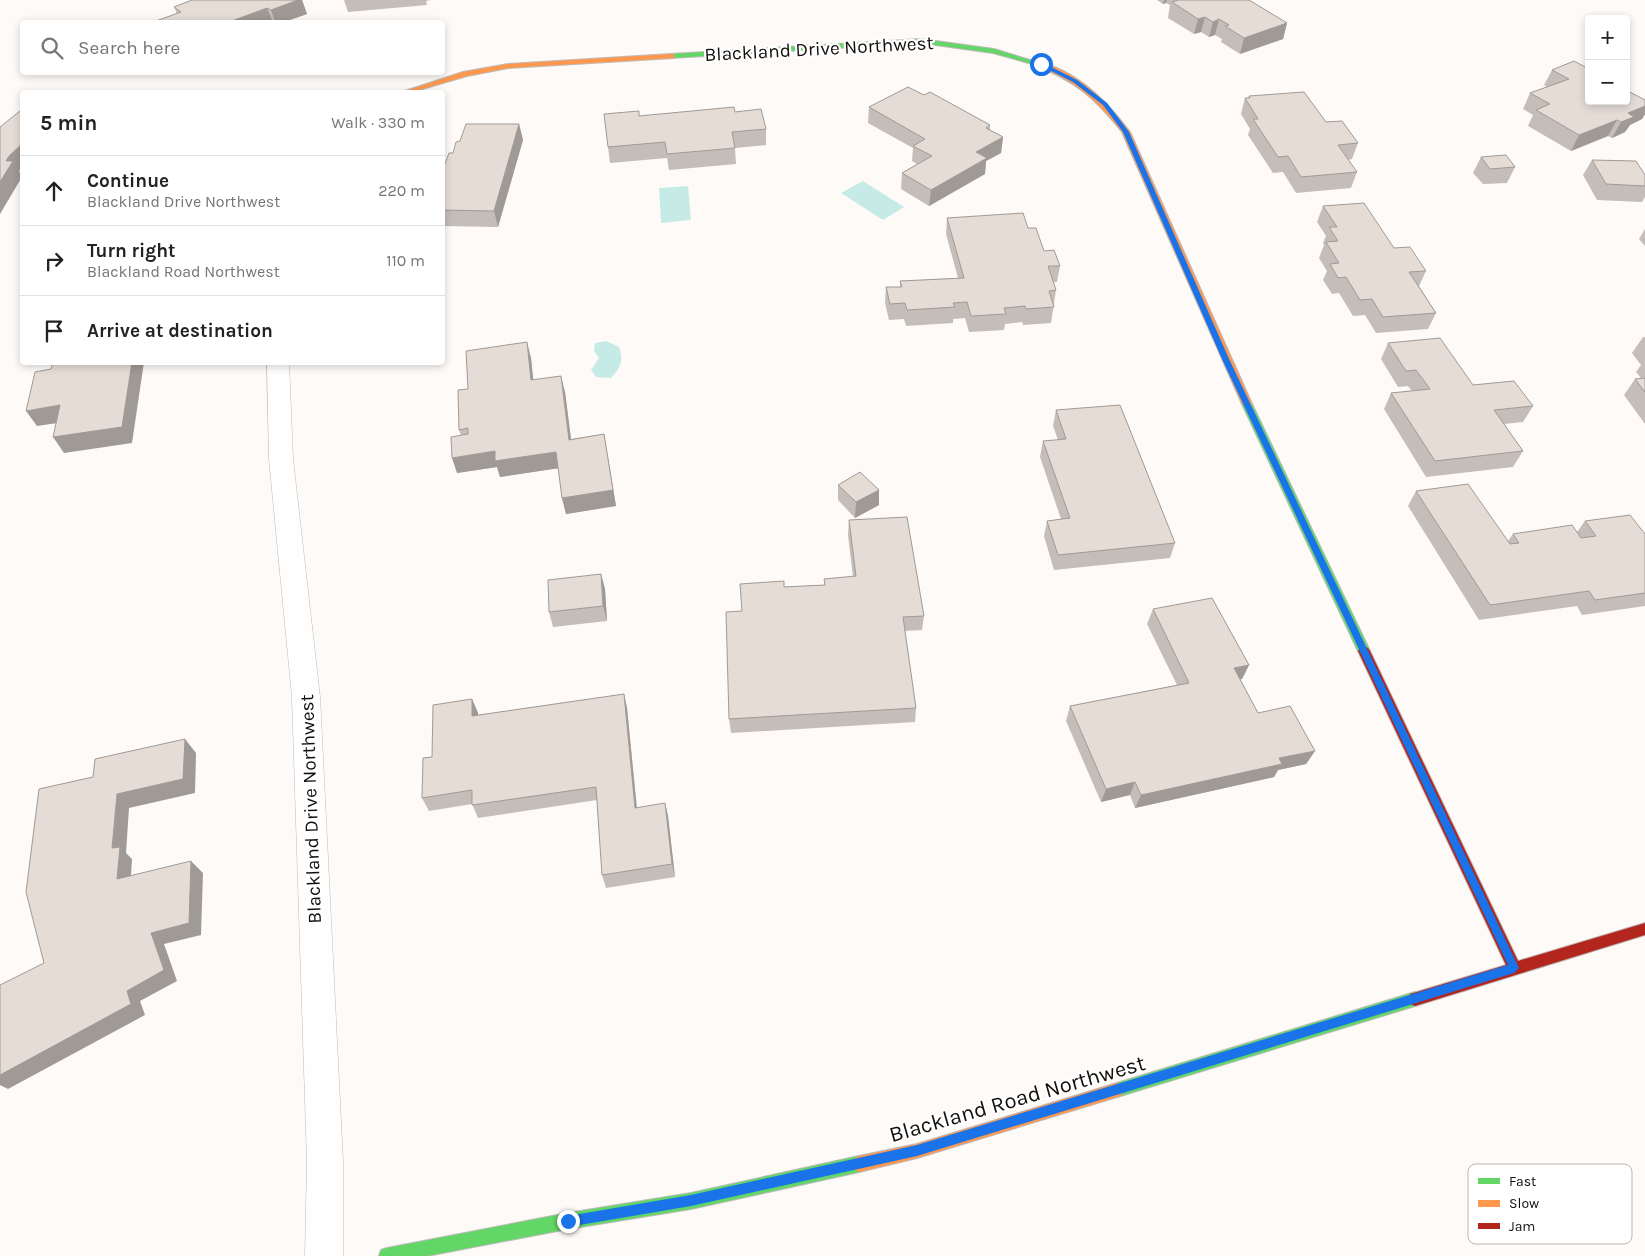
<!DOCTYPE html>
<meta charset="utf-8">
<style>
:root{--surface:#fff;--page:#f6f6f6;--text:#222;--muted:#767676;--line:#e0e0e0}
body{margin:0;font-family:Karla,sans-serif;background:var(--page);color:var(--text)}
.controls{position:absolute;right:15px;top:15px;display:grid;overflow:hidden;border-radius:5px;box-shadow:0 2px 8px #0003}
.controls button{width:45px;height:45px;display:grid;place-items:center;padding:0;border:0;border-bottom:1px solid var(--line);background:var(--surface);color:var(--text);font:25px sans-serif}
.stop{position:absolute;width:15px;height:15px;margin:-11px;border:4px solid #1a73e8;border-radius:50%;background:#fff}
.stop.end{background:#1a73e8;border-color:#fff;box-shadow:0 1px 5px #0008}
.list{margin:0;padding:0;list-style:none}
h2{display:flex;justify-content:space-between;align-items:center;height:65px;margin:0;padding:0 20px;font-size:21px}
h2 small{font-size:16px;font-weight:400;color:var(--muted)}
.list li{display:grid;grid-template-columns:32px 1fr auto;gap:15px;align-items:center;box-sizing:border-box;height:70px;padding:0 20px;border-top:1px solid var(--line)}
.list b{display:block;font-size:19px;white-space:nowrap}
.list p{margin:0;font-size:16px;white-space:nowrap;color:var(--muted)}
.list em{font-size:16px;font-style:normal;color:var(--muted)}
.icon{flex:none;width:28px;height:28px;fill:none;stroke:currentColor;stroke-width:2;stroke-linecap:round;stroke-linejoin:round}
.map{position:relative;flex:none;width:1645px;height:1256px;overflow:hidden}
.search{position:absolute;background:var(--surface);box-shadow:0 2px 8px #0003;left:20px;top:20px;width:425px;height:55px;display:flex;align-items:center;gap:12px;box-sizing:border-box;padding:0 18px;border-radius:5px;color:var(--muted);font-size:19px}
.panel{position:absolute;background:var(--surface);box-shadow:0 2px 8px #0003;left:20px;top:90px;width:425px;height:275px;border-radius:5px}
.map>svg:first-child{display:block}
.water{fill:#c6ebe7}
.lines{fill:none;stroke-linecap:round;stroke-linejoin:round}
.street-casing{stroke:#bfbbb8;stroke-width:1}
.fast-casing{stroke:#bfbbb8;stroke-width:2}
.slow-casing{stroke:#bfbbb8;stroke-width:2}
.jam-casing{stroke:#bfbbb8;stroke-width:2}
.street{fill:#fffefe;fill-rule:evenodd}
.fast{fill:#63d668;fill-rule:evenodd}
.slow{fill:#ff974d;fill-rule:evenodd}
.jam{fill:#b3261e;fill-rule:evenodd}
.wall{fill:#c5bdb8}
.shaded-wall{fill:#a09a96}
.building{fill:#e5dcd6;stroke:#a09a96}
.route{fill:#1a73e8}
.labels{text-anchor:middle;stroke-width:4.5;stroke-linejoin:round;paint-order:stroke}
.street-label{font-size:19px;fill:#130f0c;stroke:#fff}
.near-street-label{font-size:22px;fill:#130f0c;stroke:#fff}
.key{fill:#fff;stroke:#b8b7b6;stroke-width:1}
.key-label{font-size:14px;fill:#130f0c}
</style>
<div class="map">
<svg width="1645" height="1256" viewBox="0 0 1645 1256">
<rect width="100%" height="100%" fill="#fdfaf7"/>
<path class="water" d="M 863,181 L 904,207 L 883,220 L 841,193 Z
M 688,186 L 691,220 L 661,223 L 659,188 Z
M 606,341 L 619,347 C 624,361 621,367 611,378 L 596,377 L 591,370 L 599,358 L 594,351 L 595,343 Z"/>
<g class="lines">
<defs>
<path id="street" d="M 267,362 L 289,362 L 293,459 L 320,697 L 343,1162 L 343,1256 L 305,1256 L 307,1162 L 292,697 L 269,459 Z"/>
<path id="fast" d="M 921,39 L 994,49 L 1043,64 L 1039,66 L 993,53 L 921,43 L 671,58 L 667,56 L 671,54 Z
M 1247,401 L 1252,404 L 1370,651 L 1368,654 L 1360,654 L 1358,651 L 1242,404 Z
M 1415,992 L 1420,994 L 1422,999 L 1420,1004 L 1415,1006 L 1117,1097 L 1112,1095 L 1110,1090 L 1112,1085 L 1117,1083 Z
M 859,1156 L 864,1159 L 867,1164 L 864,1169 L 859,1172 L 691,1209 L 568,1229 L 427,1256 L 379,1256 L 381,1250 L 387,1248 L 568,1213 L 691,1193 Z"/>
<path id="slow" d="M 671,54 L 674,54 L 674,58 L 508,68 L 467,76 L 412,92 L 402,92 L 463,72 L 508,64 Z
M 1036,62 C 1042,62 1046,64 1052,66 C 1085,79 1109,104 1130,132 L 1252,404 L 1250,406 L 1247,407 L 1242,404 L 1122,132 C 1097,100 1075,80 1036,66 Z
M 1117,1083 L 1122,1085 L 1124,1090 L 1122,1095 L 1117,1097 L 917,1158 L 859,1172 L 854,1169 L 851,1164 L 854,1159 L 859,1156 L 917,1144 Z"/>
<path id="jam" d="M 1364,646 L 1368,648 L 1370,651 L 1518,961 L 1645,923 L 1645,935 L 1415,1006 L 1410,1004 L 1408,999 L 1410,994 L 1506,965 L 1358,651 L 1360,648 Z"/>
</defs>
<use href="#street" class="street-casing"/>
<use href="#fast" class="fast-casing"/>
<use href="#slow" class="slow-casing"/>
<use href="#jam" class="jam-casing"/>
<use href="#street" class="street"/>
<use href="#fast" class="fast"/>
<use href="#slow" class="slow"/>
<use href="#jam" class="jam"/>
</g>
<path class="wall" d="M 302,0 L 307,14 L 284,22 L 153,22 L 177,14 L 174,7 Z
M 344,0 L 431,0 L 426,1 L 427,5 L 348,12 Z
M 1157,0 L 1249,0 L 1287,23 L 1283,39 L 1240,54 L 1221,42 L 1222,39 L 1215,35 L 1209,37 L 1201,32 L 1194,34 L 1168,18 L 1170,5 L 1166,3 L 1163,4 Z
M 1552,70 L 1645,100 L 1645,114 L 1642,119 L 1630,125 L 1625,132 L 1612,138 L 1608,136 L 1571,151 L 1528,126 L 1533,115 L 1523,109 L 1530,93 L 1547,87 L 1544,85 Z
M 924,95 L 990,125 L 990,130 L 1003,137 L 1001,153 L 986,161 L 985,174 L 929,206 L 901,189 L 902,173 L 917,164 L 912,161 L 913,148 L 868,123 L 869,107 Z
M 1249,96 L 1326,122 L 1358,143 L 1352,159 L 1348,160 L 1357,172 L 1351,188 L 1296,193 L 1283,172 L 1273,173 L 1248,135 L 1250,129 L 1241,114 L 1245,98 L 1248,98 Z
M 735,112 L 766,129 L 766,145 L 735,148 L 736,164 L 669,170 L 667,158 L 610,163 L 608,147 L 639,116 Z
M 519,124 L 523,140 L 498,227 L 442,226 L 442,166 L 444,166 L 453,153 Z
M 1481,157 L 1515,167 L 1507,183 L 1483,184 L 1473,173 Z
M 1592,160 L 1645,175 L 1645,197 L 1642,202 L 1597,200 L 1583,175 Z
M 1323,206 L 1394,248 L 1426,271 L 1419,286 L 1436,313 L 1428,329 L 1376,333 L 1365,315 L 1353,316 L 1339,293 L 1332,294 L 1323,280 L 1327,271 L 1319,258 L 1324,245 L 1323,243 L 1326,236 L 1317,222 Z
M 947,218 L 1028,228 L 1044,251 L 1060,266 L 1057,282 L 1053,282 L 1056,290 L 1051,323 L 1023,325 L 1022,322 L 1005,324 L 1004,330 L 969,332 L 965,318 L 953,319 L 953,323 L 906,326 L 904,319 L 889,320 L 885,303 L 886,287 L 900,287 L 900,281 L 958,278 L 946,234 Z
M 1645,229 L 1645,246 L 1639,239 Z
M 1643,337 L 1645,337 L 1645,424 L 1624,395 L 1635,379 L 1641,378 L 1636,372 L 1641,365 L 1632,353 Z
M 1388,343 L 1473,385 L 1533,406 L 1523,422 L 1504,424 L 1523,451 L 1513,467 L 1426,477 L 1384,409 L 1391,393 L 1412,391 L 1408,386 L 1398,387 L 1381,359 Z
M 531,358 L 533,380 L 565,392 L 571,439 L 604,434 L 616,506 L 566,514 L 562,498 L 558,468 L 500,477 L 497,467 L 457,473 L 461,435 L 459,430 L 468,389 Z
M 1056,410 L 1175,543 L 1170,558 L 1054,570 L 1044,536 L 1047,521 L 1061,519 L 1040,457 L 1043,441 L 1058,440 L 1053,426 Z
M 838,485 L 879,490 L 879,505 L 855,518 L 838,500 Z
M 1416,491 L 1508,541 L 1513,534 L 1577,532 L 1585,521 L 1645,534 L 1645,606 L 1582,615 L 1577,606 L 1479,620 L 1408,506 Z
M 849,520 L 924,616 L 922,630 L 905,631 L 916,708 L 915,722 L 731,733 L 729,719 L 742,611 L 784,587 L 824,585 L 824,579 L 853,577 L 848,535 Z
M 601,574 L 605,589 L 607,621 L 553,627 L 549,612 Z
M 1153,609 L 1249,665 L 1242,679 L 1240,679 L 1258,713 L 1315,751 L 1306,764 L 1278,770 L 1274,777 L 1135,808 L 1130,795 L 1101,802 L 1066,721 L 1070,706 L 1177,685 L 1147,624 Z
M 624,694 L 627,708 L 637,808 L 665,803 L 668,816 L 675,877 L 606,888 L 602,875 L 597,800 L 478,818 L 472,804 L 429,811 L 422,798 L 432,757 L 472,699 L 478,713 L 478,715 Z"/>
<path class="shaded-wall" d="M 298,0 L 302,0 L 307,14 L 284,22 L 275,22 L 271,10 Z
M 1164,0 L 1167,0 L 1166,3 L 1163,4 Z
M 267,8 L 273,22 L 229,22 Z
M 1205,17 L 1201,32 L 1194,34 L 1198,19 Z
M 1219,19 L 1215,35 L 1209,37 L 1213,22 Z
M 1287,23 L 1283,39 L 1240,54 L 1244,38 Z
M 1645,106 L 1645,114 L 1642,119 L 1630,125 L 1625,132 L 1612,138 L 1621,122 L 1628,113 Z
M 1617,120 L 1608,136 L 1571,151 L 1579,135 Z
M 519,124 L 523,140 L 498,227 L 494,211 Z
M 1003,137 L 1001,153 L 986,161 L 985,174 L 929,206 L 931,190 L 976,152 Z
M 22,144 L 22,168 L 19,171 L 22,177 L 0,214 L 0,182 L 6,161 L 9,156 Z
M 527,342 L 531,358 L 535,396 L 531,380 Z
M 132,362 L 144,362 L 132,443 L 64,453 L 53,437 Z
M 561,376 L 565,392 L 573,455 L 569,440 Z
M 60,405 L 71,421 L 37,426 L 26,411 Z
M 604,434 L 616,506 L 566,514 L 562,498 Z
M 495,451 L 556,452 L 560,468 L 500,477 L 497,467 L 457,473 L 452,458 Z
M 879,490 L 879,505 L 855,518 L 856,502 Z
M 601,574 L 605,589 L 607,621 L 603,606 Z
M 1249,665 L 1242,679 L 1227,682 L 1234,668 Z
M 624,694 L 627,708 L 638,821 L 635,808 Z
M 472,699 L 478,713 L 478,730 L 472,716 Z
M 185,739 L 196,753 L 195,793 L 129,808 L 126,853 L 132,859 L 130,891 L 117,879 L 112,848 L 117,794 Z
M 1315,751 L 1306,764 L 1278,770 L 1274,777 L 1135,808 L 1141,795 L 1279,758 Z
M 1135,782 L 1130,795 L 1101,802 L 1106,789 Z
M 665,803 L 668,816 L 675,877 L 672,864 Z
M 191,861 L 203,873 L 201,935 L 164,944 L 177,981 L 140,1001 L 145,1015 L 8,1089 L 0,1085 L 0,1075 L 127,991 L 151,933 Z"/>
<path class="building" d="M 192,0 L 298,0 L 271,10 L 267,8 L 229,22 L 153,22 L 181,12 L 174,7 Z
M 1179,0 L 1249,0 L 1287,23 L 1244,38 L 1225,26 L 1229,25 L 1219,19 L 1213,22 L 1205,17 L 1198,19 L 1172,2 Z
M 1574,61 L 1589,69 L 1589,101 L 1626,101 L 1626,90 L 1645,100 L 1645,106 L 1628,113 L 1634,117 L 1621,122 L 1617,120 L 1579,135 L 1536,110 L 1550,104 L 1530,93 L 1569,79 L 1552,70 Z
M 908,87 L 924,95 L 930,92 L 990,125 L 986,128 L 1003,137 L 976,152 L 987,158 L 931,190 L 902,173 L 932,156 L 913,146 L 925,139 L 869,107 Z
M 1304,92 L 1326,122 L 1342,121 L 1358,143 L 1338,145 L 1357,172 L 1301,177 L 1288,156 L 1278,157 L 1253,119 L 1258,119 L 1245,98 L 1250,98 L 1249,96 Z
M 734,107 L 735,112 L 761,109 L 766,129 L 732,132 L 735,148 L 667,154 L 665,142 L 608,147 L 604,114 L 639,111 L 639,116 Z
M 20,111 L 22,111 L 22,144 L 9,156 L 6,161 L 13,161 L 0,182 L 0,127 Z
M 466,124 L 519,124 L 494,211 L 442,210 L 442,166 L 444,166 L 449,153 L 453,153 L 456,142 L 460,141 Z
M 1506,155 L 1515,167 L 1490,169 L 1481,157 Z
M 1592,160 L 1636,161 L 1645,175 L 1645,186 L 1606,184 Z
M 1364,203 L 1394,248 L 1410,247 L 1426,271 L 1409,272 L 1436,313 L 1383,317 L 1372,299 L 1360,300 L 1346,277 L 1338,278 L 1330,264 L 1339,263 L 1326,242 L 1338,241 L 1329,227 L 1337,227 L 1323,206 Z
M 1023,213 L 1028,228 L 1036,228 L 1044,251 L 1054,250 L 1060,266 L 1048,266 L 1056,290 L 1049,291 L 1054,307 L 1026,309 L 1025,306 L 1004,308 L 1006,314 L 971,316 L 967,302 L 953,303 L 955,307 L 907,310 L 905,303 L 890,304 L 886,287 L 902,287 L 900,281 L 964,278 L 947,218 Z
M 1440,338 L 1473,385 L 1514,381 L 1533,406 L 1494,410 L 1523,451 L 1435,461 L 1391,393 L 1430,389 L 1416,370 L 1406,371 L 1388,343 Z
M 527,342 L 531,380 L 561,376 L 569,440 L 604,434 L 613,490 L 562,498 L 556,452 L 495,461 L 495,451 L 452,458 L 451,437 L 468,434 L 468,428 L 459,430 L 458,390 L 468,389 L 466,351 Z
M 53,362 L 132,362 L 122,427 L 53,437 L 60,405 L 26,411 L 35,372 L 51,369 Z
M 1645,378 L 1645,392 L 1635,379 Z
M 1120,405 L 1175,543 L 1058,555 L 1047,521 L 1070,518 L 1043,441 L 1066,439 L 1056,410 Z
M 860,472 L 879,490 L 856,502 L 838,485 Z
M 1468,484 L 1510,544 L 1519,543 L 1513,534 L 1572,525 L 1581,538 L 1596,536 L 1585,521 L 1630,515 L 1645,534 L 1645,593 L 1595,600 L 1589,591 L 1490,605 L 1416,491 Z
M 907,517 L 924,616 L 903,617 L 916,708 L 729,719 L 726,612 L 742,611 L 740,584 L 784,581 L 784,587 L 825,585 L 824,579 L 856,576 L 849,520 Z
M 601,574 L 603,606 L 549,612 L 548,580 Z
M 1212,598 L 1249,665 L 1234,668 L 1258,713 L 1290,706 L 1315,751 L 1279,758 L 1282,764 L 1141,795 L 1135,782 L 1106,789 L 1070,706 L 1189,683 L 1153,609 Z
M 624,694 L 635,808 L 665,803 L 672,864 L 602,875 L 596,787 L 472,805 L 472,790 L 422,798 L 423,758 L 432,757 L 433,705 L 472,699 L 472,716 Z
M 185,739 L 183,779 L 117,794 L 112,848 L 120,847 L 117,879 L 191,861 L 189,923 L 151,933 L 164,970 L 127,991 L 131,1004 L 0,1075 L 0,985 L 44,963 L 26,892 L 39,789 L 93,777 L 95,759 Z"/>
<path class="route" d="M 1039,63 L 1043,63 L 1077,80 L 1107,103 L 1129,132 L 1229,359 L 1519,968 L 1514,973 L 917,1156 L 691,1206 L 568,1227 L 565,1225 L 563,1221 L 565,1217 L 568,1216 L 691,1195 L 917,1145 L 1508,965 L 1222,359 L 1123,132 L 1103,105 L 1073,82 L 1039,65 Z"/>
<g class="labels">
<g class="street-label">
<text transform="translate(819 48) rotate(-3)" y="7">Blackland Drive Northwest</text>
<text transform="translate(310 809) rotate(-92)" y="7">Blackland Drive Northwest</text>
</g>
<g class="near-street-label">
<text transform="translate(1017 1098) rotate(-16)" y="8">Blackland Road Northwest</text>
</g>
</g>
<rect x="1468" y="1164" width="164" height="80" rx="8" class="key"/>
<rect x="1478" y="1178" width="22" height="6" fill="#63d668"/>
<rect x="1478" y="1200" width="22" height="7" fill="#ff974d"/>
<rect x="1478" y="1223" width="22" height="6" fill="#b3261e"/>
<g class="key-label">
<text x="1509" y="1186">Fast</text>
<text x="1509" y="1208">Slow</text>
<text x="1509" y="1231">Jam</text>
</g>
</svg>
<div class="controls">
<button>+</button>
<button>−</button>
</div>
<div class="stop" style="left:1041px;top:64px"></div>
<div class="stop end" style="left:568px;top:1221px"></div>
<div class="search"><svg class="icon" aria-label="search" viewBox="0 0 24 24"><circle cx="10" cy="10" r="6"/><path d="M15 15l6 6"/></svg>Search here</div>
<section class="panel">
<h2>5 min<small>Walk · 330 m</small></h2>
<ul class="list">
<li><svg class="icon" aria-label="ahead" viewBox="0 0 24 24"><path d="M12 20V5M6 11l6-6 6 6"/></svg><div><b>Continue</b><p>Blackland Drive Northwest</p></div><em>220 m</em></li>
<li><svg class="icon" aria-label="right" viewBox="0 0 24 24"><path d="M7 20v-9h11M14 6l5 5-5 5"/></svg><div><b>Turn right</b><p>Blackland Road Northwest</p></div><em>110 m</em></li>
<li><svg class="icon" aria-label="arrive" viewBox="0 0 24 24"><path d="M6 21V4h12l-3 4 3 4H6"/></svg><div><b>Arrive at destination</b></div></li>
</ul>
</section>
</div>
